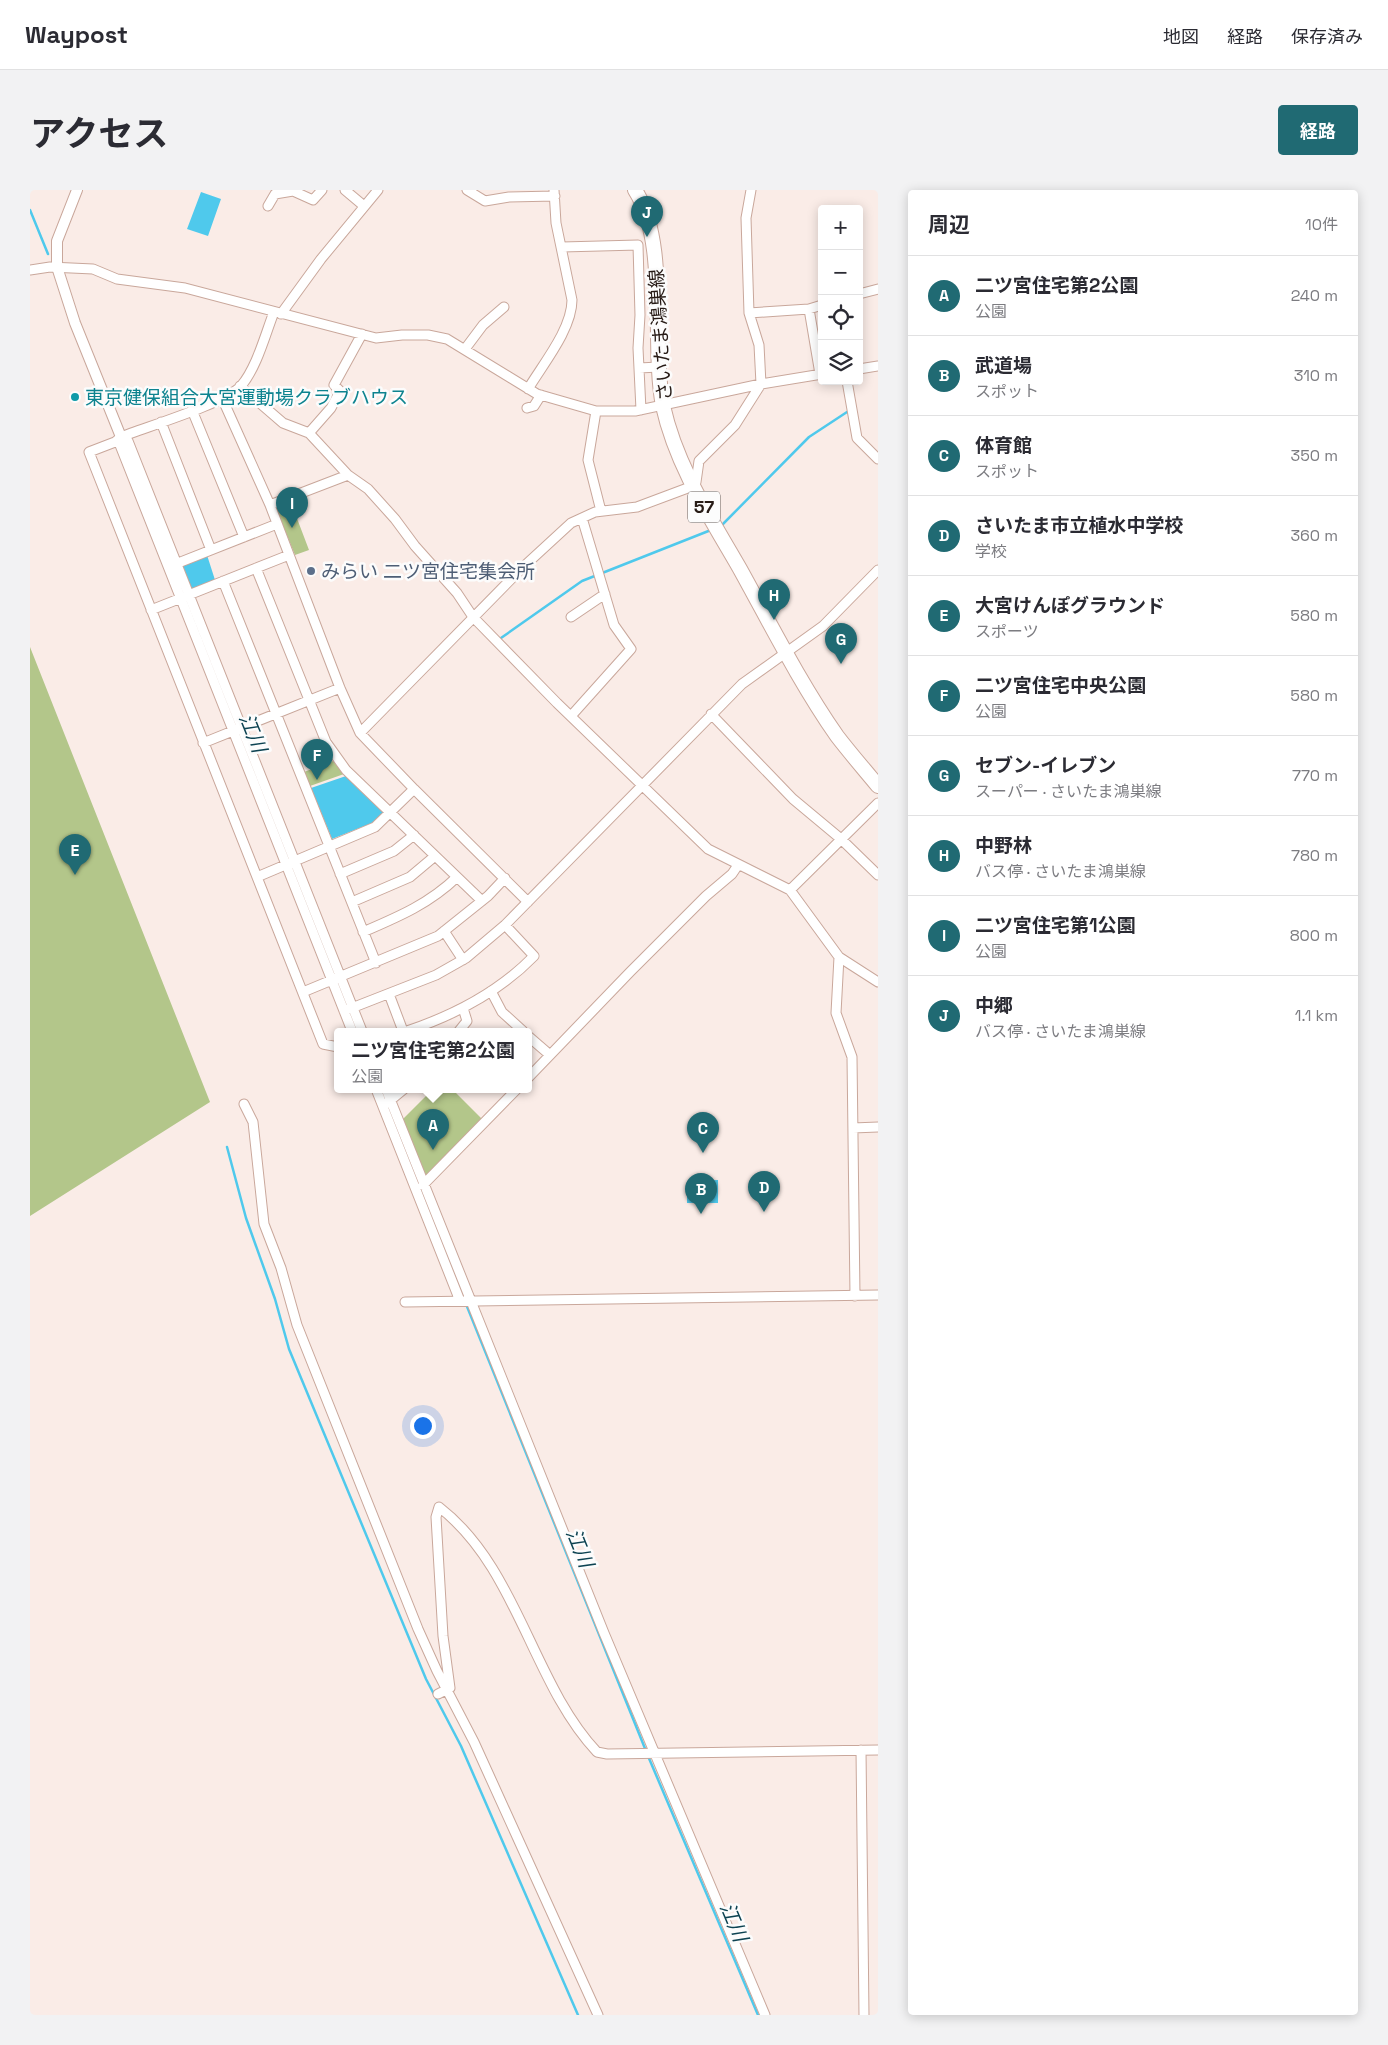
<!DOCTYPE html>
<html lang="ja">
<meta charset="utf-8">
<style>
:root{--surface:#fff;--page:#f2f2f3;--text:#2b2b33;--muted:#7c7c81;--line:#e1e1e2;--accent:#206a73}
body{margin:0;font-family:"Space Grotesk","Noto Sans JP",sans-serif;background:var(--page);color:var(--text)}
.controls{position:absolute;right:15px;top:15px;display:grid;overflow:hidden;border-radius:5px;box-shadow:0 2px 12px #0003}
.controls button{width:45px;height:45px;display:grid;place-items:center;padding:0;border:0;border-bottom:1px solid var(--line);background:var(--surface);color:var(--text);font:25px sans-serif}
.you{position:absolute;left:392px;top:1235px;width:18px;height:18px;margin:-12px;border:4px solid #fff;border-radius:50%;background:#1a73e8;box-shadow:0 0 0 8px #1a73e833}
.badge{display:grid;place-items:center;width:32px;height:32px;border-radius:50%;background:var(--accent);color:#fff;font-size:16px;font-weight:700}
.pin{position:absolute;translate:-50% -41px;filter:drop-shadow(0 1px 2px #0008)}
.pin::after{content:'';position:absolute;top:26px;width:18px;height:15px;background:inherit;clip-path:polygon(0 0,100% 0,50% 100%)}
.popup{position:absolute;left:304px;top:838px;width:198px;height:65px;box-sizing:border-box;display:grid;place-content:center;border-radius:5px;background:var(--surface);filter:drop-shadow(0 1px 4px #0005);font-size:16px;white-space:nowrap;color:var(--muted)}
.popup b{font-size:19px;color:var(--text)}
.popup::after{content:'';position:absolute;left:50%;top:100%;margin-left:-10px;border:10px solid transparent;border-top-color:var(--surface)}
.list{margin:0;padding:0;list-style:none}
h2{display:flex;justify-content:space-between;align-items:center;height:65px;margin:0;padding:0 20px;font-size:21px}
h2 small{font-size:16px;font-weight:400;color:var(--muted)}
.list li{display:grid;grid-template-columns:32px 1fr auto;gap:15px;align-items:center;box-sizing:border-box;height:80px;padding:0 20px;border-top:1px solid var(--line)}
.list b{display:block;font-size:19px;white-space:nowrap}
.list p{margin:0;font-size:16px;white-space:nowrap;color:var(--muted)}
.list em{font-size:16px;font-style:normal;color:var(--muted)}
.icon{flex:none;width:28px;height:28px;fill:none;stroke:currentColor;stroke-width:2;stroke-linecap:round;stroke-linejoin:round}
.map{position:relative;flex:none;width:848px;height:1825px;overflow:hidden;border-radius:5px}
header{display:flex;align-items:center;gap:30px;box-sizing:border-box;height:70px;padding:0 25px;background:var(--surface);border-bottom:1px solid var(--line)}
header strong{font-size:24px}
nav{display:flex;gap:28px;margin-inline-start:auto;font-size:18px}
.intro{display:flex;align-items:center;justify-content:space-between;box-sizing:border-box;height:120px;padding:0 30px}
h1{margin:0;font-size:35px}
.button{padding:12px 22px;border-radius:5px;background:var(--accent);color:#fff;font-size:18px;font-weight:700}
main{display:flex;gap:30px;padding:0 30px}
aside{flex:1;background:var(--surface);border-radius:5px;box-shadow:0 2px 12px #0003}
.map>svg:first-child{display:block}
.green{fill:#b3c68a}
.water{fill:#4fc9ec}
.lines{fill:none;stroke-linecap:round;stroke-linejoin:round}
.stream{stroke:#4fc9ec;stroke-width:2.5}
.minor-casing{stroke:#c9a79b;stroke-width:11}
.tertiary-casing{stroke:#c9a79b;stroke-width:12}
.primary-casing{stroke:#c9a79b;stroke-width:16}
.minor{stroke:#fff;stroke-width:9}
.tertiary{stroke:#fff;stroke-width:10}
.primary{stroke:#fff;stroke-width:14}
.culture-dot{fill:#0f9aa8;stroke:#fcfcfc;stroke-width:2}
.service-dot{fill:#5c6f8a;stroke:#fcfcfc;stroke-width:2}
.labels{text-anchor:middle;stroke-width:5;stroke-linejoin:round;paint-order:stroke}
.shield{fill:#fcfcfc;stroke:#675e5b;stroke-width:1}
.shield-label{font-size:18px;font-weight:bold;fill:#271b16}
.street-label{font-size:19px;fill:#271b16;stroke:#fcfcfc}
.culture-label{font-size:19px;fill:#0d838f;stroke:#fcfcfc;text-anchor:start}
.service-label{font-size:19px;fill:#4e5e75;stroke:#fcfcfc;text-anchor:start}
.water-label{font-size:20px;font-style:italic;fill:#0d4352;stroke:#fcfcfc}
</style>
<header>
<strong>Waypost</strong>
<nav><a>地図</a><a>経路</a><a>保存済み</a></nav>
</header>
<div class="intro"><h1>アクセス</h1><a class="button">経路</a></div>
<main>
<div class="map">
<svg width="848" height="1825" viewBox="0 0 848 1825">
<rect width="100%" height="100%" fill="#faece7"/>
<path class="green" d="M 260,310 L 279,360 L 265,365 L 245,316 Z
M 0,457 L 180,912 L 0,1026 Z
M 303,571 L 314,584 L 280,596 L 274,582 Z
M 403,899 L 422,899 L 452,929 L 394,990 L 372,930 Z"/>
<path class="water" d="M 171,2 L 191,9 L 178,46 L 157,39 Z
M 177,365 L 185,390 L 162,399 L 151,375 Z
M 316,586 L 354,622 L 342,633 L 302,649 L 281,598 Z
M 688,990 L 688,1013 L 657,1013 L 657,991 Z"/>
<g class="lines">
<path class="stream" d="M 0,20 L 18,64
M 691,336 L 779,247 L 817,222
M 471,448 L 552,391 L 681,340
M 192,502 L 206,536
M 208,541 L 260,671
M 262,676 L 284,731
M 351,899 L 377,965
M 197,957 L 216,1028 L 245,1109 L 259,1159 L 396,1489 L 431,1556 L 548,1825
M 436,1114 L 616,1561
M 618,1566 L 728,1825"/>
<defs>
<path id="minor" d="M 315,0 L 334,16
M 437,0 L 455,11 L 479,7 L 525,6
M 238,16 L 245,4 L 263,1 L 283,10 L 292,0
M 532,57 L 608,55 L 610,125 L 608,158 L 611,220
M 0,80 L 20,77 L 63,79 L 87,89 L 155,98 L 346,148 L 372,145 L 398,145 L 417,149 L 507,204 L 566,221 L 605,221 L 731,194 L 792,184
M 829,104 L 848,99
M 779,119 L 790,184
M 244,122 C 235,145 227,177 211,196 C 196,213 116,237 91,247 L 85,252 L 59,262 L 293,854 L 308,857
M 719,123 L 779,119 L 792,115
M 251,124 L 291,69 L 348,0
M 435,159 L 453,135 L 474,117
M 609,178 L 629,177
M 829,179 L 848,176
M 817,191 L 827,248 L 848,269
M 210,196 L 253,233 L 279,243 L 318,285 L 338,299 L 365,329 L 385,356 L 427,403 L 443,427 L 527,513 L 678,659 L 760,700 L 809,767 L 848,792
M 498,199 C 513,174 542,139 542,110 L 526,33 L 524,0
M 192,208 L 240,315 L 310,498 L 330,543 L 384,599 L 498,712
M 497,218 L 504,216 L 511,205
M 162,220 L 214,347
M 566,221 L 558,270 L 571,321
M 131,232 L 181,360
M 279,243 L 301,218 L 310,201 L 304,195 L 332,144
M 91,247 L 98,251 L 332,841
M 88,250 L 322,841
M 240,315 L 318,285
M 143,375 L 247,334
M 226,378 L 296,552 L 316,580 L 452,711
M 193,391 L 346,773
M 121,420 L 259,365
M 541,427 L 575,404
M 681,524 L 763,609 L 811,649 L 848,685
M 541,526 L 601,459 L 584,435 L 552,328
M 330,543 L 491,379 L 541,333 L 565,322 L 607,317 L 663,296 L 666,292 L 669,271 L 705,235 L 731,194 L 729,155 L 719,123 L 716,28 L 721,0
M 173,553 L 310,498
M 310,684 L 364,661 L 384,645
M 227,687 L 345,637 L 384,599
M 760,700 L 848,613
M 322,712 L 380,687 L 405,666
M 414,741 L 433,770
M 333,742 C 368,727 399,714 427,687
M 809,767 L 806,823 L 822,867 L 825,1106
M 461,801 L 472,822 L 493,841
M 273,802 L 408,746 L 458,706 L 475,688
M 359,804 L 373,841
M 314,821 L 406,785 L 436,768 L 475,735 L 712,494 L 793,436 L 848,380
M 377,841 C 425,825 469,802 504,766 L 475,735
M 429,841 L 437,831 L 433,818
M 498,846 L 520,865
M 498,888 L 600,782 L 676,706 L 702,684 L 708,675
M 346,899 L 430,1111
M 356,899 L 574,1443 L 735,1825
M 357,913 L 374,899
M 214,914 L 223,932 L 234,1034 L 251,1078 L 267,1135 L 388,1439 L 407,1481 L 444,1552 L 568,1825
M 823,938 L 848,937
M 393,995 L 487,899
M 375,1112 L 848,1105
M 408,1504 L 420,1498 L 413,1446 L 406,1327 L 409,1317 C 488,1378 502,1493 567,1562 L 577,1564 L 848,1560
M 831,1560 L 834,1825"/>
<path id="tertiary" d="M 47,0 L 27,51 L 27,77 L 45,133 L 91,247"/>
<path id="primary" d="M 605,0 C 639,53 621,153 633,216 C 646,275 680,327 710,379 C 741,435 770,493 807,546 C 820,563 834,579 848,596"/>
</defs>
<use href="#minor" class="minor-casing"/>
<use href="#tertiary" class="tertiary-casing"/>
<use href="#primary" class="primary-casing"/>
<use href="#minor" class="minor"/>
<use href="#tertiary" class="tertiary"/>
<use href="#primary" class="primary"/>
</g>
<circle class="culture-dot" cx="45" cy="207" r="5"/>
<circle class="service-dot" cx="281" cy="381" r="5"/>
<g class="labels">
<rect class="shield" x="658" y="301.5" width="32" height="31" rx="4"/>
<g class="shield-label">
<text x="674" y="323">57</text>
</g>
<g class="street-label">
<text transform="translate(630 145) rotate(-94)" y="7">さいたま鴻巣線</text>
</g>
<g class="culture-label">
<text x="55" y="214">東京健保組合大宮運動場クラブハウス</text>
</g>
<g class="service-label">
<text x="291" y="388">みらい 二ツ宮住宅集会所</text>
</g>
<g class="water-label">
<text transform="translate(223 543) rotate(68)" y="7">江川</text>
<text transform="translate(550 1358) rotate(68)" y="7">江川</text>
<text transform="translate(704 1732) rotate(67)" y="7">江川</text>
</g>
</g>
</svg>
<div class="controls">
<button>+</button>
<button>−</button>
<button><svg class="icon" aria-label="locate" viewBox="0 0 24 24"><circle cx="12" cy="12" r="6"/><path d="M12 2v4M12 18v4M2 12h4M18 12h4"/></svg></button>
<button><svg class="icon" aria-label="layers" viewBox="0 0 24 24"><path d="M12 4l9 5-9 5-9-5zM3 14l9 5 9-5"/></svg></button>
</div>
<div class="you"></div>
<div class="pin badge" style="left:403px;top:960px">A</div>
<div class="popup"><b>二ツ宮住宅第2公園</b>公園</div>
<div class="pin badge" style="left:671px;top:1024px">B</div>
<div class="pin badge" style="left:673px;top:963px">C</div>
<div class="pin badge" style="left:734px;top:1022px">D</div>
<div class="pin badge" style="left:45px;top:685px">E</div>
<div class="pin badge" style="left:287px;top:590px">F</div>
<div class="pin badge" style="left:811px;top:474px">G</div>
<div class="pin badge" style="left:744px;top:430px">H</div>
<div class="pin badge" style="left:262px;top:338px">I</div>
<div class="pin badge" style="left:617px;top:47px">J</div>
</div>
<aside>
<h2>周辺<small>10件</small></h2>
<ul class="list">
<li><span class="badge">A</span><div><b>二ツ宮住宅第2公園</b><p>公園</p></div><em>240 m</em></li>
<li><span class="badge">B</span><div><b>武道場</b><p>スポット</p></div><em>310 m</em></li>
<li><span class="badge">C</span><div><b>体育館</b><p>スポット</p></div><em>350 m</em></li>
<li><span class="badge">D</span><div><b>さいたま市立植水中学校</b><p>学校</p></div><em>360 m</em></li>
<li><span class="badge">E</span><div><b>大宮けんぽグラウンド</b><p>スポーツ</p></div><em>580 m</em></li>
<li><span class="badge">F</span><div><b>二ツ宮住宅中央公園</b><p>公園</p></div><em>580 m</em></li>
<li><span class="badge">G</span><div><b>セブン-イレブン</b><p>スーパー · さいたま鴻巣線</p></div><em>770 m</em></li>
<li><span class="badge">H</span><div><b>中野林</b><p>バス停 · さいたま鴻巣線</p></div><em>780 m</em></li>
<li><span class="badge">I</span><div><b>二ツ宮住宅第1公園</b><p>公園</p></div><em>800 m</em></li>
<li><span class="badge">J</span><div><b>中郷</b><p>バス停 · さいたま鴻巣線</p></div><em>1.1 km</em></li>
</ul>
</aside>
</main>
